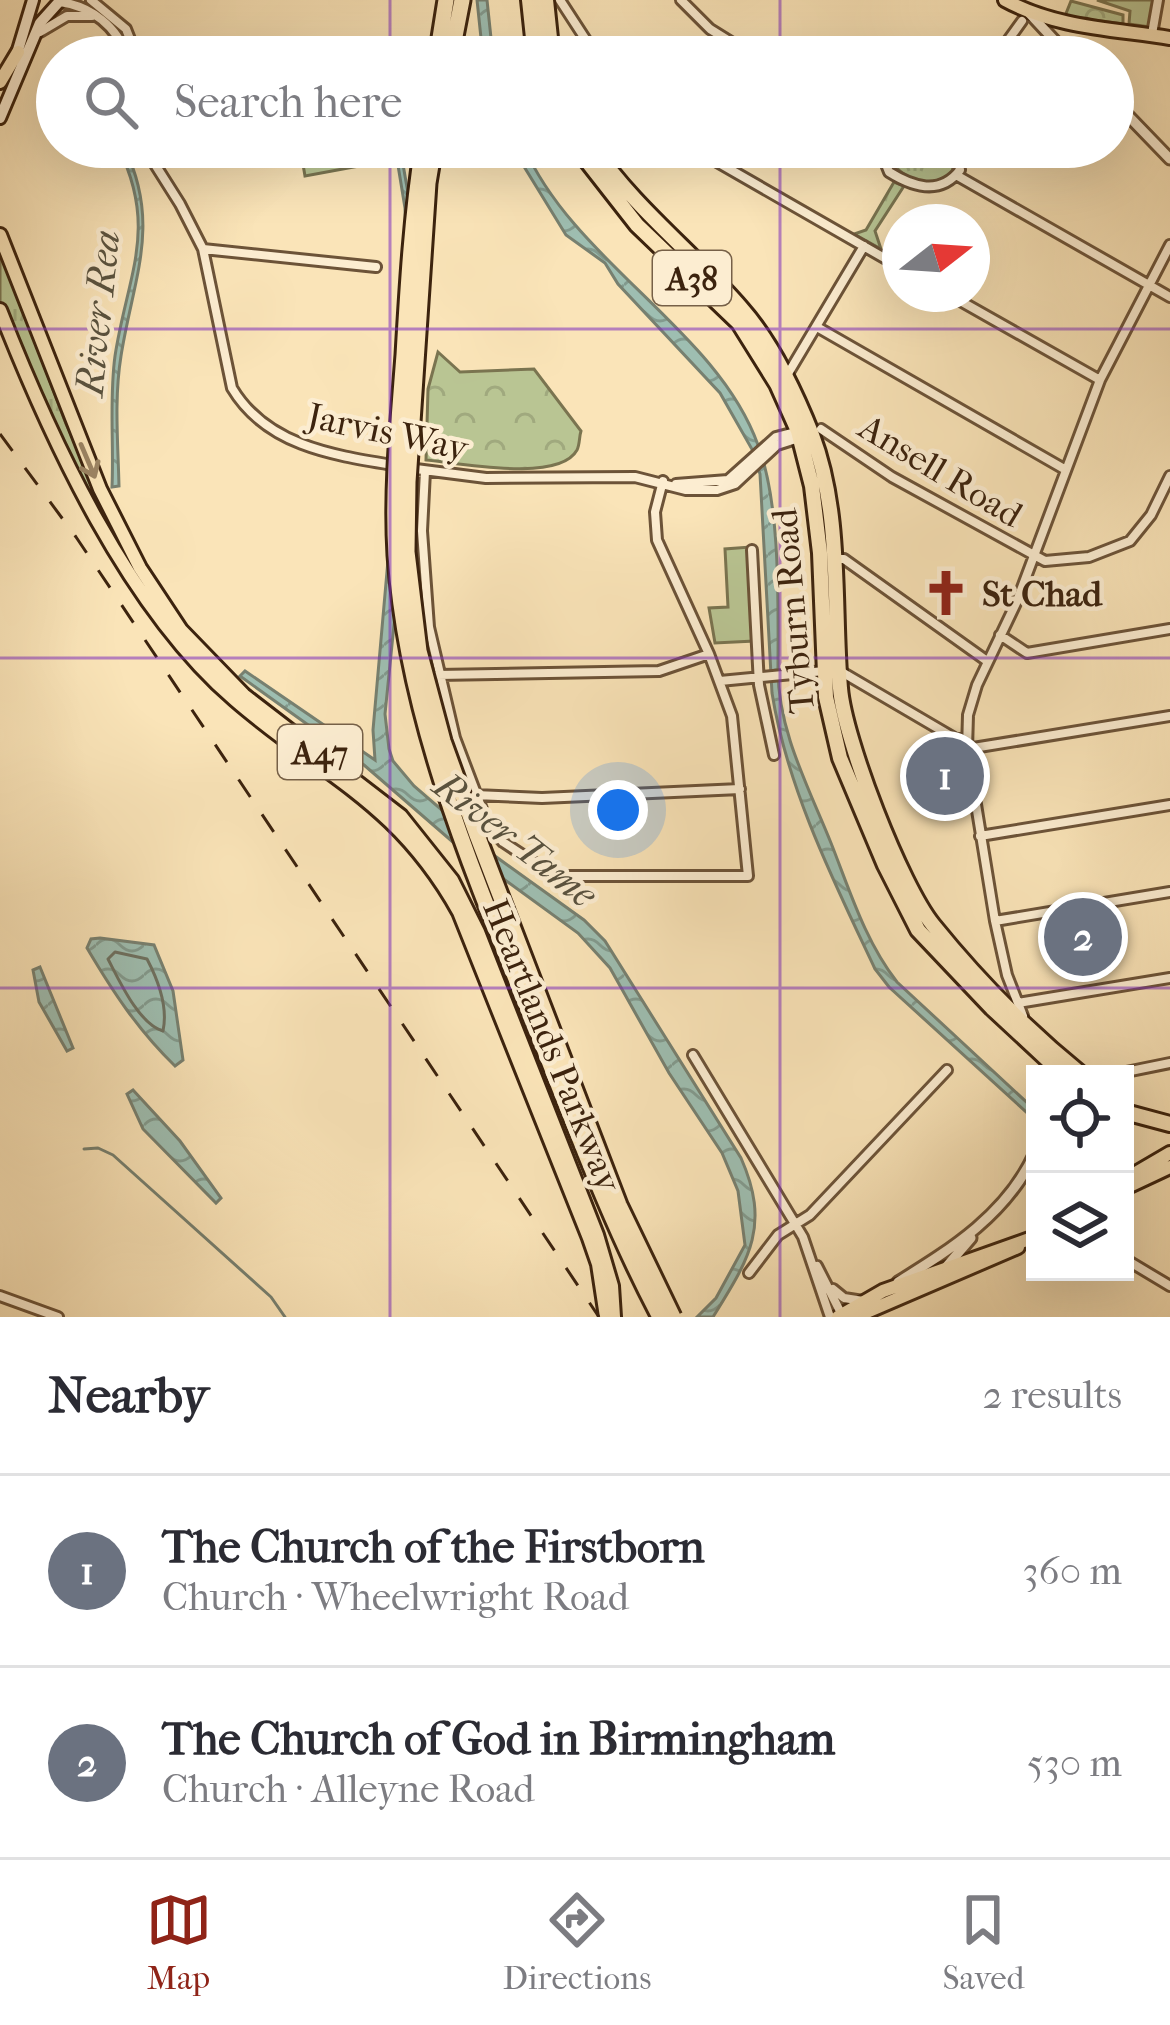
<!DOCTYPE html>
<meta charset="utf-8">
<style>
:root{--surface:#fff;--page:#f7f7f7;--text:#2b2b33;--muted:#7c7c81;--line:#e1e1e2;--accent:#8f2418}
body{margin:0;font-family:"IM FELL French Canon",serif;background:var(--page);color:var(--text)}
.controls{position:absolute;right:36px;bottom:36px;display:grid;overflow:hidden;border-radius:0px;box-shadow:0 12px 48px #0002}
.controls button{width:108px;height:108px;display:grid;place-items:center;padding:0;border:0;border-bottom:3px solid var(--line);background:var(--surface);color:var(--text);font:60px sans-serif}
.compass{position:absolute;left:882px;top:204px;width:108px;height:108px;border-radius:50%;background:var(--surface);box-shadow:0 12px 48px #0002;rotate:73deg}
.you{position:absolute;left:618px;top:810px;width:42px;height:42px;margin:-30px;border:9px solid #fff;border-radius:50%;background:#1a73e8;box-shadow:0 0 0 18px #1a73e833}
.badge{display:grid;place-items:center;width:78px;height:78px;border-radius:50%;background:var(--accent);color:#fff;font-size:39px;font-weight:700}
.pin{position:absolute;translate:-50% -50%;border:6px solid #fff;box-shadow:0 3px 12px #0006}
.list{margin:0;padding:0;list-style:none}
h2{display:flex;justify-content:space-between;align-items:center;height:156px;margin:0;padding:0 48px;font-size:51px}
h2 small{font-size:39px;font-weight:400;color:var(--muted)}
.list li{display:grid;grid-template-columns:78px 1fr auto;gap:36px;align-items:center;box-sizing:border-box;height:192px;padding:0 48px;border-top:3px solid var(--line)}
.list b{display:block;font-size:45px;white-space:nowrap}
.list p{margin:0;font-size:39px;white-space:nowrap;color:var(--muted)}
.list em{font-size:39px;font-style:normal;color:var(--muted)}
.icon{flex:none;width:66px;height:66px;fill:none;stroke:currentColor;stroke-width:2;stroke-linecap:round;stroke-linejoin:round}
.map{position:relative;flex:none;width:1170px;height:1317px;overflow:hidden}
.search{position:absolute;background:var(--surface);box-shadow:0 12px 48px #0002;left:36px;right:36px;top:36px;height:132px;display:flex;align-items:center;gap:30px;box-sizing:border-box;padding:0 42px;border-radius:66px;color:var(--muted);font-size:45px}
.sheet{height:540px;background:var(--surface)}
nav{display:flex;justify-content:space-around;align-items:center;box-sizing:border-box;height:168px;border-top:3px solid var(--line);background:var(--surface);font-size:33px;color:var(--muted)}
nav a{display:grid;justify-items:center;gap:6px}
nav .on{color:var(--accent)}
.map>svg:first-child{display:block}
.grass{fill:url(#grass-tufts);stroke:#7a7450;stroke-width:3}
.forest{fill:url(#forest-crowns);stroke:#7a7450;stroke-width:3}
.garden{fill:#b9c593;stroke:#7a7450;stroke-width:3}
.water{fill:url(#water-waves);stroke:#778070;stroke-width:3}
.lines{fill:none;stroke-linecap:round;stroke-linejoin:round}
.shore{stroke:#6d7060;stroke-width:3}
.stream{stroke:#778070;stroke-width:3}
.minor-casing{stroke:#6c5338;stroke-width:14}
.tertiary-casing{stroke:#6c5338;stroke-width:15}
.secondary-casing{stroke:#3c230e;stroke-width:16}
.primary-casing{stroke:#3c230e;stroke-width:18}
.trunk-casing{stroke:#3c230e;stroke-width:20}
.motorway-casing{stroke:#3c230e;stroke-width:21}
.minor{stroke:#fcedd1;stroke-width:8}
.tertiary{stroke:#fcedd1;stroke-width:9}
.secondary{stroke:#fcedd1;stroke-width:10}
.primary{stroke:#fae4b8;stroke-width:12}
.trunk{stroke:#fae4b8;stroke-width:14}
.motorway{stroke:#fae4b8;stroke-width:15}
.rail{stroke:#3c230e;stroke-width:3;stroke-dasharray:21 21;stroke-linecap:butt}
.motorway-bridge-casing{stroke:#3c230e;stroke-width:21;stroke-linecap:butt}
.motorway-bridge{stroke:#fae4b8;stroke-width:15}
.oneway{stroke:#9b8463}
.grid{fill:none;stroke:#7b2cbf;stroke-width:3;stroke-opacity:0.55}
.labels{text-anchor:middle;stroke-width:9;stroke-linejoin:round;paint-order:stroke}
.shield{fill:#fcedd1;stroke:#766048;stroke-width:3}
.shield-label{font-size:33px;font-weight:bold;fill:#3c230e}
.street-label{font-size:36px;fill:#3c230e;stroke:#fcedd1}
.poi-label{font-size:36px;font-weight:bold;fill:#3c230e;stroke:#fcedd1;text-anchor:start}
.water-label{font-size:39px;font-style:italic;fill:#59523f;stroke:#fcedd1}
</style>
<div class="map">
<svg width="1170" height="1317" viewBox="0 0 1170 1317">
<defs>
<pattern id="grass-tufts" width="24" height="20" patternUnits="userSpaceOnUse" patternTransform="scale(3)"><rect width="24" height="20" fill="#b9c593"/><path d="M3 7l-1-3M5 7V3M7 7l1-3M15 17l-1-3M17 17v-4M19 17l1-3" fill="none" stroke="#a0a97e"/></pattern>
<pattern id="forest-crowns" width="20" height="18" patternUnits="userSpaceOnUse" patternTransform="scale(3)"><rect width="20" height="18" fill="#b9c593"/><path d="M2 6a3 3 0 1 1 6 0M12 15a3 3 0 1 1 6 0" fill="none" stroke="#a0a97e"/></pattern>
<pattern id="water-waves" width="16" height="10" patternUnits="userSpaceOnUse" patternTransform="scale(3)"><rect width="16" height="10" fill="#9ebeb1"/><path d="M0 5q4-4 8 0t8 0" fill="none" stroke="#829a8e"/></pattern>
</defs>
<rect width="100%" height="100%" fill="#fae4b8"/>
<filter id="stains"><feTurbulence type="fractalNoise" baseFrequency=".00167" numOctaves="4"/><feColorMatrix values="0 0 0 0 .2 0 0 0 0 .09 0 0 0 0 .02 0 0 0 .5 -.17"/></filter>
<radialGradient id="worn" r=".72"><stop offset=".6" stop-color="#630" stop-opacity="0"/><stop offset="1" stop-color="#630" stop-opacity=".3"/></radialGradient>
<path class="grass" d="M 884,147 L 950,147 L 953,171 C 928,195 893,176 884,147 Z
M 894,182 L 904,186 L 875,231 L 881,249 L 854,234 L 866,230 Z
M 0,249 L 66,424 L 128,558 L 86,493 L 21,357 L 0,303 Z"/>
<path class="forest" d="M 1071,1 L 1123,15 L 1123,24 L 1065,16 Z
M 438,352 L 460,372 L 534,369 L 581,431 C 579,437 580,444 577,450 C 559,483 459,463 426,460 L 428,389 Z"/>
<path class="garden" d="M 1097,0 L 1154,0 L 1150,27 L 1129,24 L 1130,11 Z
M 300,147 L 356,147 L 359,166 L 305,176 Z
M 750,547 L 754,641 L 715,643 L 709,608 L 728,607 L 725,549 Z"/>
<path class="water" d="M 477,0 L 487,0 L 493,57 L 483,57 Z
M 118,147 L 124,147 C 162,224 133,279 121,356 C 114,399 118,443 119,486 L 112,487 C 114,443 109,400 115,356 C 127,276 159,229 118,147 Z
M 395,147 L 400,147 L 413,222 L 395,615 L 385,714 L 389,749 L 393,761 L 414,786 L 495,856 L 584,920 L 605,941 L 741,1158 C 771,1226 749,1259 713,1317 L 697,1317 L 716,1298 L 745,1245 L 738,1191 L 722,1153 L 669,1073 L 610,968 L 578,933 L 454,843 L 364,765 L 240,676 L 245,671 L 375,760 L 373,730 L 389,549 L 406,246 L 405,208 Z
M 512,147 L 524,147 C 575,263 717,330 758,445 C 781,506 778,604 778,670 C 778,731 809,788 831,843 C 850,891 865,941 897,982 L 1035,1110 L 1035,1120 L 889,987 L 875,969 C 834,882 787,788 772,693 L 760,474 L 753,451 L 720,393 L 618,284 L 605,263 L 566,235 Z
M 100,938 L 154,945 L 173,991 L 183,1060 L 175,1066 C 138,1030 113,992 87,948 L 91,939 Z
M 40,967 L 73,1048 L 67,1051 L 39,1002 L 33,970 Z
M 133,1090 L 180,1141 L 221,1198 L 216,1203 L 143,1129 L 127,1094 Z"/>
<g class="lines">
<path class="shore" d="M 115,952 L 147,959 C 158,980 168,1008 163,1031 C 139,1024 120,982 108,959 Z"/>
<path class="stream" d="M 84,1149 L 98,1148 L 113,1155 L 271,1297 L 285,1317"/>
<defs>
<path id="minor" d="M 91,0 L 126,29 L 137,57
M 560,0 L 597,57
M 681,0 L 710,29 L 755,57
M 60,2 C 91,6 118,27 127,57
M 40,32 L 67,16 L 92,16
M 1152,34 L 1158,0
M 996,57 L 1022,21
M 144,147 L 180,204 L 203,249 L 232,388 C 266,445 331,455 393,465
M 691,147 L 900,267
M 879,147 L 889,172 C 913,187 940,196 960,170 L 956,147
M 956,175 L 1170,297
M 203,249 L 376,267
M 948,294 L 1100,380
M 817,327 L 1066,470
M 786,377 L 864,246
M 821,429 L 892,477 L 1045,561 L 1089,557 L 1130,541 L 1151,515 L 1170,476
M 408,468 L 486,478 L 635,477 L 686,490 L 717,490 L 735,484 L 777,445 L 799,438
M 425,471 L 422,531 L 429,627 L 455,738 L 488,825 L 503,842 L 555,876 L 748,876 L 732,716 L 709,654 L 657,540 L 655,512 L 663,481
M 676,484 L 728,480 L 776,437 L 799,431
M 752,550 L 759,685 L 774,755
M 835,559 L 844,559 L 987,661
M 1000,635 L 1027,653 L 1170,629
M 840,671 L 956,739 L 966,739
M 438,675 L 659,671 L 709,654
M 720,681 L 824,671
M 967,749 L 1170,716
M 475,795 L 542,798 L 740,789
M 980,836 L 1170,805
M 995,921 L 1170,892
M 1018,1003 L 1170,978
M 1023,1016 L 1007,975 L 995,921 L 967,749 L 968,715 L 977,685 L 1017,601 L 1100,380 L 1170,245
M 693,1055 L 803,1237 L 830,1317
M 1116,1074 L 1170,1063
M 1125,1259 L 1170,1286
M 817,1266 L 843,1317
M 749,1273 L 778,1235 L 810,1215 L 947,1070
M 833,1289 L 844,1298 L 863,1301
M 0,1296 L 58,1317"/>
<path id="tertiary" d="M 1029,13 L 1070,57
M 1113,100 L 1170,159
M 947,1266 L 971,1238
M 898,1282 C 953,1248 1007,1214 1035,1153"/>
<path id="secondary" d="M 15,60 L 33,0
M 0,118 L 40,23 L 58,3"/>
<path id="primary" d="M 1005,0 C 1056,28 1114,29 1170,38
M 0,82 L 18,52
M 0,235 L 100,489 L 140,568 L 181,630 L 244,695 L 401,816 L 452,880 L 478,932 L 597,1235 L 612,1286 L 614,1317
M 0,310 C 51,440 128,608 235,700 C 324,777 397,801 459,912 L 589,1238 L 598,1264 L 606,1317
M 1125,1188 L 1129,1177 L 1170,1153
M 1125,1188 L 1170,1167
M 838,1317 L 883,1291 L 1035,1237
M 855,1317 L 1018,1247"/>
<path id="trunk" d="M 529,0 L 535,57
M 546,0 L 552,57
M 576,147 L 637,225 L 739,323 L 777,384 L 798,431 L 812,486 L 820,553 L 826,697 L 840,758 L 885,865 L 918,930 L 992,1008 L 1063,1074
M 593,147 C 635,209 693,252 741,308 C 772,343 795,392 812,435 C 842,514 833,606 840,688 C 844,739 901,886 933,925 C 975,977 1028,1031 1081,1074
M 1125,1112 L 1170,1124"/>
<path id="motorway" d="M 535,0 L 542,57
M 437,57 L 446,0
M 451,57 L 462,0"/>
</defs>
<use href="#minor" class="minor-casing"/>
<use href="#tertiary" class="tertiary-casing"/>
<use href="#secondary" class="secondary-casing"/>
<use href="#primary" class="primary-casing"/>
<use href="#trunk" class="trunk-casing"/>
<use href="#motorway" class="motorway-casing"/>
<use href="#minor" class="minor"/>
<use href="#tertiary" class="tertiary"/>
<use href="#secondary" class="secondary"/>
<use href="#primary" class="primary"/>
<use href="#trunk" class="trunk"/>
<use href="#motorway" class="motorway"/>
<path class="rail" d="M 0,434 L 76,537 L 599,1317"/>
<defs>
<path id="motorway-bridge" d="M 423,147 C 412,216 408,286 404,355 C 399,421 392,489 396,555 C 407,722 476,880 538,1033 C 576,1129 612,1226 660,1317
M 434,147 L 428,183 L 408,482 L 407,552 L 419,651 L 443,741 L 477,835 L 619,1205 L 673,1317"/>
</defs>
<use href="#motorway-bridge" class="motorway-bridge-casing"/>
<use href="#motorway-bridge" class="motorway-bridge"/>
</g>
<defs><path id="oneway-shaft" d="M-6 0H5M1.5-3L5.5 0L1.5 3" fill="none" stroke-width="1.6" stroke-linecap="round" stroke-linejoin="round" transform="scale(3)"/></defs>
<use class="oneway" href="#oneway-shaft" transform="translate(88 461) rotate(67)"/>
<path class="grid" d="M 390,0 L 390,57M 780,0 L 780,57M 390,147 L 390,1317M 780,147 L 780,1317M 0,329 L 1170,329M 0,658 L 1170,658M 0,988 L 1170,988"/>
<defs>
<symbol id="church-bare" viewBox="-9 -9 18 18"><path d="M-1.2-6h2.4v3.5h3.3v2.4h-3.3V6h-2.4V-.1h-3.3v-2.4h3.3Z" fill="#8f2418" stroke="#fcedd1" stroke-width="2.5" paint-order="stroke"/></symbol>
</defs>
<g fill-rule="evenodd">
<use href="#church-bare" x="913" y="560" width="66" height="66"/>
</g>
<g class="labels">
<g class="shield">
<rect x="653" y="251" width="78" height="54" rx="9"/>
<rect x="278" y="725" width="84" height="54" rx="9"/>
</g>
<g class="shield-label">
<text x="692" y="290">A38</text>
<text x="320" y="764">A47</text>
</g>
<g class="street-label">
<text transform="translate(388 431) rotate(12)" y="13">Jarvis Way</text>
<text transform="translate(941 470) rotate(31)" y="13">Ansell Road</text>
<text transform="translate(792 611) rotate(-95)" y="13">Tyburn Road</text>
<text transform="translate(553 1045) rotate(68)" y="13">Heartlands Parkway</text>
</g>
<g class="poi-label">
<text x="982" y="606">St Chad</text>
</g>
<g class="water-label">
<text transform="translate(97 313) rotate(-84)" y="14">River Rea</text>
<text transform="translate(516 839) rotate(38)" y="14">River Tame</text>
</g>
</g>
<rect width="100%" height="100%" filter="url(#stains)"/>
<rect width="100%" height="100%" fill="url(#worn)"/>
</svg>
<div class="controls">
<button><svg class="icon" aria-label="locate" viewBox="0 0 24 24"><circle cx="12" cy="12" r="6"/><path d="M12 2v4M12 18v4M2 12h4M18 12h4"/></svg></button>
<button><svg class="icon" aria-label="layers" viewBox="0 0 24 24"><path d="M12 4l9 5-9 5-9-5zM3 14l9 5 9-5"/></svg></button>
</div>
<svg class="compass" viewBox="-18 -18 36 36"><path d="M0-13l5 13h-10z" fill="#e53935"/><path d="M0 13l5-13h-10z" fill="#7c7c81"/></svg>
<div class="you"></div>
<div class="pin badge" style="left:945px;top:776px;background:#6b7280">1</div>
<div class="pin badge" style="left:1083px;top:937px;background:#6b7280">2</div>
<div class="search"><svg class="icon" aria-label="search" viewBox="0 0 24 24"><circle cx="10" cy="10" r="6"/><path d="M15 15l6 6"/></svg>Search here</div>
</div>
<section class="sheet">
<h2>Nearby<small>2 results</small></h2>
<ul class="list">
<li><span class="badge" style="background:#6b7280">1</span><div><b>The Church of the Firstborn</b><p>Church · Wheelwright Road</p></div><em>360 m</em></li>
<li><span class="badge" style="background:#6b7280">2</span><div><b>The Church of God in Birmingham</b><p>Church · Alleyne Road</p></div><em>530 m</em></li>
</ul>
</section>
<nav>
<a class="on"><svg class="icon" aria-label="map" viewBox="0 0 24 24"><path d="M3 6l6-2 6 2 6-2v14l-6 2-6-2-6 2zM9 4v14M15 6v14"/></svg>Map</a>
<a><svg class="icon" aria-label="directions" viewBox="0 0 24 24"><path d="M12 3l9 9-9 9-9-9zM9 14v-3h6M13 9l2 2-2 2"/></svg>Directions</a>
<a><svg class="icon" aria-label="saved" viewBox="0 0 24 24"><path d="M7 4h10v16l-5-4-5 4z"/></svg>Saved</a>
</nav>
